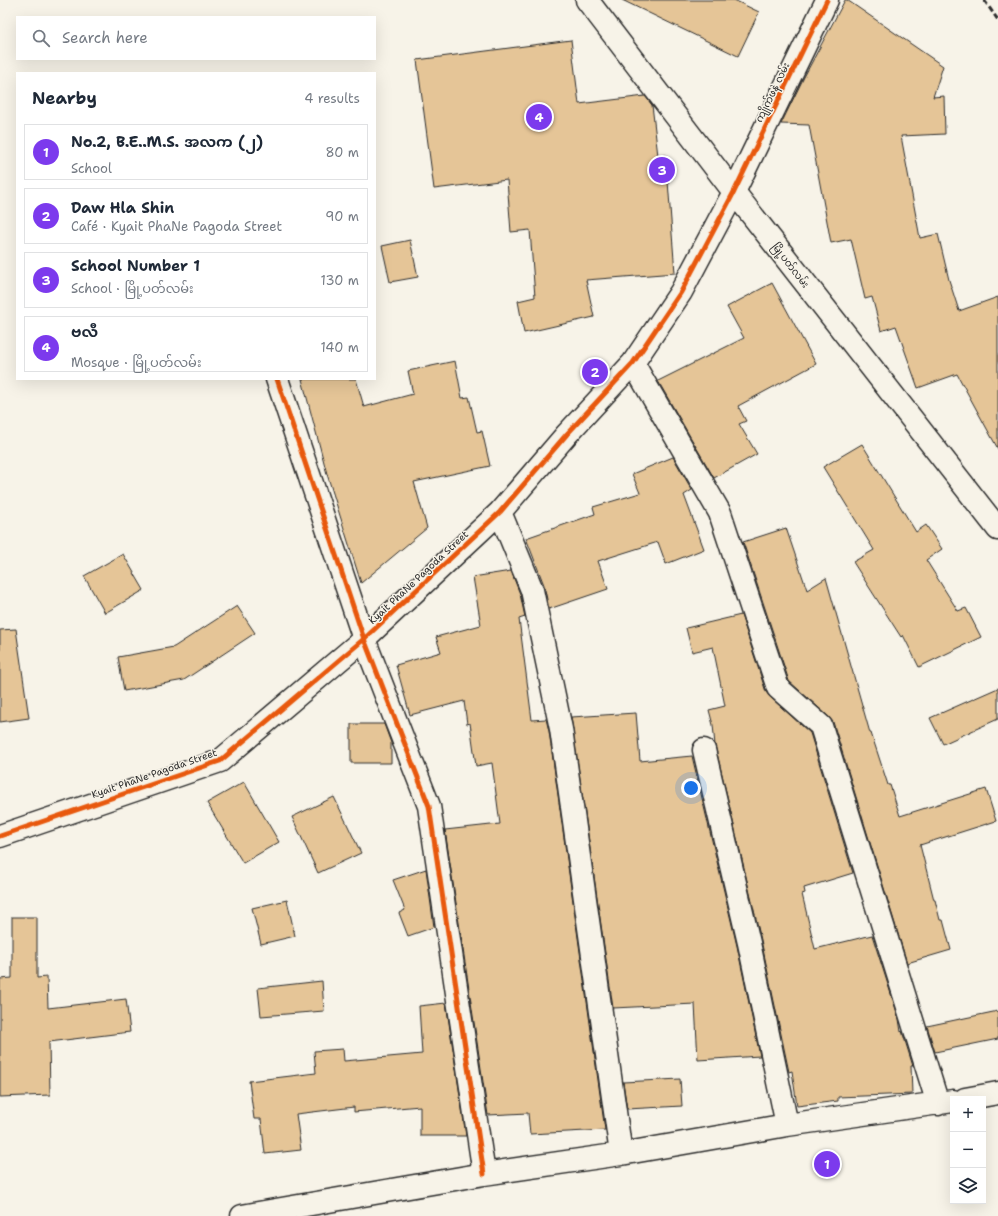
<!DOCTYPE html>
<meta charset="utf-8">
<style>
:root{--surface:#fff;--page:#f2f2f3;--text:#1f2937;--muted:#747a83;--line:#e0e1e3;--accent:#7c3aed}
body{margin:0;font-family:"Shantell Sans","Noto Sans Myanmar",sans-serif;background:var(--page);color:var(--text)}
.controls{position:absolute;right:12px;bottom:12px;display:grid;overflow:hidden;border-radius:0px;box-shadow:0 4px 16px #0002}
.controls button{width:36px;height:36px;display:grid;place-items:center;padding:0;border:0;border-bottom:1px solid var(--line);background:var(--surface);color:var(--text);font:20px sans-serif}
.you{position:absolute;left:691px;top:788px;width:14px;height:14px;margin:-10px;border:3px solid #fff;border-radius:50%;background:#1a73e8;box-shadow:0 0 0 6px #1a73e833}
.badge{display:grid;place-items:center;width:26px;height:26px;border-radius:50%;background:var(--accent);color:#fff;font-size:13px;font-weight:700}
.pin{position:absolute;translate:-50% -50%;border:2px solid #fff;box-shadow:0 1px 4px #0006}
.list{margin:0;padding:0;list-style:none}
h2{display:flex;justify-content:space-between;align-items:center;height:52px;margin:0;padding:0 16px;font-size:17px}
h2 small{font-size:13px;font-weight:400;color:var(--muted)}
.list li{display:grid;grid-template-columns:26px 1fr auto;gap:12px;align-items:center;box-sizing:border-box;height:56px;margin:0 8px 8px;padding:0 8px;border:1px solid var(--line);border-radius:0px}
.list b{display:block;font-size:15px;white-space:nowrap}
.list p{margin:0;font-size:13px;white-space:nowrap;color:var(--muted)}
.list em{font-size:13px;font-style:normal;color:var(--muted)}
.icon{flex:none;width:22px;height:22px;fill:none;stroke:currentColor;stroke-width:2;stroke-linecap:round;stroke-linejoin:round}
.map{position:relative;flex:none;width:998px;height:1216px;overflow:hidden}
.search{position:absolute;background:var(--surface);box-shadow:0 4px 16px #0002;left:16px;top:16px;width:360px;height:44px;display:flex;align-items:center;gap:10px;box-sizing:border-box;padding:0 14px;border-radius:0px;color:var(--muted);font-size:15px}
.panel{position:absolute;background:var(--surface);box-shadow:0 4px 16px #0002;left:16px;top:72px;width:360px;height:308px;border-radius:0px}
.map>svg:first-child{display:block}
.building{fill:#e5c597;stroke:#2b2b2b}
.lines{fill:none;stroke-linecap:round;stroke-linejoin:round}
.street-casing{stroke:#2b2b2b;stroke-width:25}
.secondary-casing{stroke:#2b2b2b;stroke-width:25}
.street{stroke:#f7f3e8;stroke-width:22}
.secondary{stroke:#f7f3e8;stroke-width:22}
.rail{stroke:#2b2b2b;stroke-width:3;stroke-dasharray:6 3;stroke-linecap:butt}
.cycleway-casing{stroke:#f7f3e8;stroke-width:8}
.cycleway{stroke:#e8590c;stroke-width:5}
.labels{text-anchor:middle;stroke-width:3;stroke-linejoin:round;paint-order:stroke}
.street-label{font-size:10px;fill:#2b2b2b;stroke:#f7f3e8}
</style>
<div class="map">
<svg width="998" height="1216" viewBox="0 0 998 1216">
<rect width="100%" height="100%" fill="#f7f3e8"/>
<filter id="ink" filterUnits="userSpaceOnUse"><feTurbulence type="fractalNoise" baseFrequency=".025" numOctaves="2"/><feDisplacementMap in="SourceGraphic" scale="8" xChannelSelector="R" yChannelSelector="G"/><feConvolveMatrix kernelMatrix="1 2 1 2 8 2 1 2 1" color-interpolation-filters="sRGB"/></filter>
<g filter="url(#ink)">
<path class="building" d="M 622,0 L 734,0 L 759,12 L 738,56 Z
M 845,0 L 847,0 L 943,66 L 933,97 L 944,96 L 945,134 L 901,136 L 920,238 L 938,234 L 949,280 L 959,311 L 998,297 L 998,449 L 957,374 L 918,388 L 896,326 L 881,331 L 872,297 L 865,299 L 851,239 L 831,243 L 809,125 L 781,124 L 804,77 Z
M 571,40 L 579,104 L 645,96 L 652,105 L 658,156 L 666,155 L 675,273 L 586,280 L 594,317 L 524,333 L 518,301 L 535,297 L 530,230 L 511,232 L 507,180 L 434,189 L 417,60 Z
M 410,240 L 418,277 L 390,282 L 382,246 Z
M 772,283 L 816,364 L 738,406 L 746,421 L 739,424 L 757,454 L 714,478 L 658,381 L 744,338 L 727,307 Z
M 455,361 L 462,398 L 469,397 L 477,432 L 482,431 L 490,466 L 414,482 L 427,528 L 361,583 L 327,474 L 302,379 L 356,379 L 364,407 L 413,394 L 408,371 Z
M 862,444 L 916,532 L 926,525 L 942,549 L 926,560 L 958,611 L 966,608 L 981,637 L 919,667 L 903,635 L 901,637 L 853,562 L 874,550 L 823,467 Z
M 673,457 L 692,490 L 684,495 L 704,549 L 666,564 L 658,542 L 598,561 L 608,589 L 549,609 L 544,585 L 526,538 L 595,514 L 593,507 L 640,493 L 632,474 Z
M 786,528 L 807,590 L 826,578 L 870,733 L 871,733 L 888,785 L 890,785 L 900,816 L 986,789 L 996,821 L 920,845 L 934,900 L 935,900 L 940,920 L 943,920 L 951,950 L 907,963 L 833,722 L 829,717 L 789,681 L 743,542 Z
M 123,554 L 144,590 L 105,613 L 84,576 Z
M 511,571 L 520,594 L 525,617 L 519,619 L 532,720 L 546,719 L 549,731 L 605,1130 L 530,1134 L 528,1113 L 488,1115 L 445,830 L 500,824 L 492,763 L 476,766 L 470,723 L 467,724 L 464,701 L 410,715 L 396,665 L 441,652 L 436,637 L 481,625 L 473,577 Z
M 237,606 L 255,633 L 184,680 L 124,691 L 118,657 L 174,647 Z
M 741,615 L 766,692 L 770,697 L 810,733 L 853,873 L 804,888 L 805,893 L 802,894 L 815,949 L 872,935 L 899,1019 L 901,1032 L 902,1031 L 912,1063 L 913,1066 L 911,1066 L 912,1094 L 838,1097 L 838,1101 L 797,1106 L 792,1071 L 789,1072 L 761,940 L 715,745 L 713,725 L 709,710 L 725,706 L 713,647 L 692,652 L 686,628 Z
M 16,629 L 29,718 L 0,722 L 0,630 Z
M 998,688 L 998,719 L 943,744 L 930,718 Z
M 636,713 L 640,761 L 692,756 L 737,946 L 760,1056 L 698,1060 L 695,1004 L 613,1008 L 571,717 Z
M 351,724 L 384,724 L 391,743 L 391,763 L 351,763 Z
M 244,782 L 279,842 L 243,863 L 207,803 Z
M 334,797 L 361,853 L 318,873 L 292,817 Z
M 426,869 L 434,927 L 408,936 L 399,913 L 405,910 L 393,880 Z
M 287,900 L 295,936 L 261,944 L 252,908 Z
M 12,917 L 37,917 L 37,978 L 47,977 L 48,1008 L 126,999 L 130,1032 L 49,1042 L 50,1095 L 0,1097 L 0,979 L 12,978 Z
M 322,981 L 324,1011 L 261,1016 L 258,988 Z
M 446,1003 L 466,1136 L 420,1136 L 420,1106 L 354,1112 L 354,1107 L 296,1114 L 301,1150 L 265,1154 L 261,1119 L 254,1119 L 249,1081 L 316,1073 L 314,1051 L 343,1049 L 344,1061 L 422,1054 L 419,1006 Z
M 998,1011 L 998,1039 L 935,1052 L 927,1026 Z
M 680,1079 L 682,1106 L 627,1109 L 623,1082 Z"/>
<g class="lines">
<defs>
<path id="street" d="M 633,363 L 720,513 L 778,688 L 821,726 L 938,1104
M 277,379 L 364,639 L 429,806 L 484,1174
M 500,512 L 532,590 L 561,729 L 621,1154
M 704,750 L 749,943 L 787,1125
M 0,836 L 220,761 L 364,639 L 500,512 L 567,434 L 633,363 L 681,292 L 734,192 L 827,0
M 965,1099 L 998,1093
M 242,1216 L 484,1174 L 621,1154 L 787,1125 L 953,1101"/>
<path id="secondary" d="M 587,0 L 734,192 L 998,529"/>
</defs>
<use href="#street" class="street-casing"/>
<use href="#secondary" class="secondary-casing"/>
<use href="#street" class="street"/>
<use href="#secondary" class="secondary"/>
<path class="rail" d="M 984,0 L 998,20"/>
<defs>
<path id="cycleway" d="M 277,379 L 364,639 L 429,806 L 484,1174
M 0,836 L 220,761 L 364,639 L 500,512 L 567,434 L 633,363 L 681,292 L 734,192 L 827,0"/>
</defs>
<use href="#cycleway" class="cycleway-casing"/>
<use href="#cycleway" class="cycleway"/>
</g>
</g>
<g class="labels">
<g class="street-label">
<text transform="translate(772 92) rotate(-64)" y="4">ကျိုက်ဖနဲ လမ်း</text>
<text transform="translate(791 265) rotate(52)" y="4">မြို့ပတ်လမ်း</text>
<text transform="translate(418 577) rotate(-43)" y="4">Kyait PhaNe Pagoda Street</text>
<text transform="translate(154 773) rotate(-19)" y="4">Kyait PhaNe Pagoda Street</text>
</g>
</g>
</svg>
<div class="controls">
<button>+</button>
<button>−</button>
<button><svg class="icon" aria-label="layers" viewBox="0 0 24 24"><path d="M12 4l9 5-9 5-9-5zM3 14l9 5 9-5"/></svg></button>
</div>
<div class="you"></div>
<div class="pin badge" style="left:827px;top:1164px">1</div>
<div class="pin badge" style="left:595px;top:372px">2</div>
<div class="pin badge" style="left:662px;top:170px">3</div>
<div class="pin badge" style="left:539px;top:117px">4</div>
<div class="search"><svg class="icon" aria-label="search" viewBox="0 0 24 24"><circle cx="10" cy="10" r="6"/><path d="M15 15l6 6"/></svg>Search here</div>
<section class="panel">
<h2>Nearby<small>4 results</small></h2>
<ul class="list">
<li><span class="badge">1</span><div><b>No.2, B.E..M.S. အလက (၂)</b><p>School</p></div><em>80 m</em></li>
<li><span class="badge">2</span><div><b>Daw Hla Shin</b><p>Café · Kyait PhaNe Pagoda Street</p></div><em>90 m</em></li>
<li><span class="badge">3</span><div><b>School Number 1</b><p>School · မြို့ပတ်လမ်း</p></div><em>130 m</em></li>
<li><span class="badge">4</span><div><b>ဗလီ</b><p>Mosque · မြို့ပတ်လမ်း</p></div><em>140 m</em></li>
</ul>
</section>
</div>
